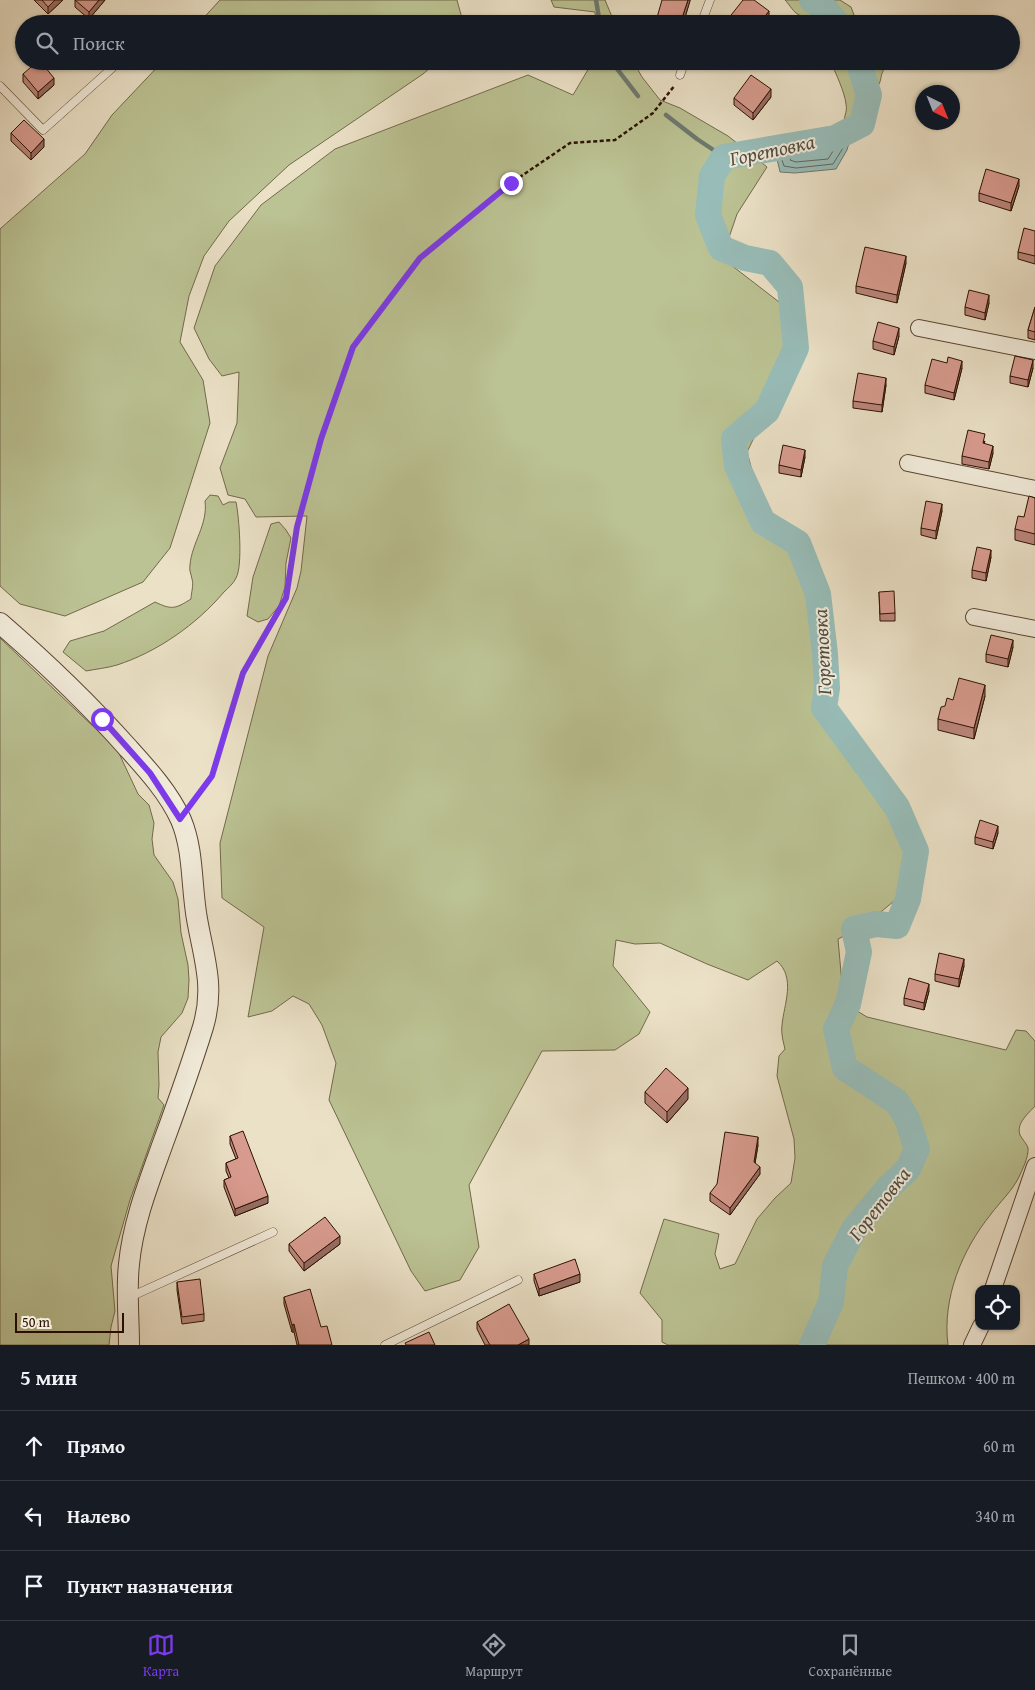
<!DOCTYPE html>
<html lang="ru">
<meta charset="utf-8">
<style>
:root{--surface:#171b24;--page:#20242c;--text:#f1f3f6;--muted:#9ea1a6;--line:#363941;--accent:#7c3aed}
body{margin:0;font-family:"Gentium Book Plus",serif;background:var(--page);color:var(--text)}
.controls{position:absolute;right:15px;bottom:15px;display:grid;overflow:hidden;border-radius:10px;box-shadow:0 1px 4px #0004}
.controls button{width:45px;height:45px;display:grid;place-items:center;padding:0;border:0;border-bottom:1px solid var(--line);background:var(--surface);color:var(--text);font:25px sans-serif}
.compass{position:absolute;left:915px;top:85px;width:45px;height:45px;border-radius:50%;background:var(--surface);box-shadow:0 1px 4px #0004;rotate:137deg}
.scale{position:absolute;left:15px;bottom:12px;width:109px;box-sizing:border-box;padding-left:5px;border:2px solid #2b1000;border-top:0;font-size:14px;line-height:18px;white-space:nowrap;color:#2b1000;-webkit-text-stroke:4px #f2ecdb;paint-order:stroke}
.stop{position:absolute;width:15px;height:15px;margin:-11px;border:4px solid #7c3aed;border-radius:50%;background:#fff}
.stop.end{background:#7c3aed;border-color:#fff;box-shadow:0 1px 5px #0008}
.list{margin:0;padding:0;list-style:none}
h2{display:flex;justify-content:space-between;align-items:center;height:65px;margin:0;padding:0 20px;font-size:21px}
h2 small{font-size:16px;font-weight:400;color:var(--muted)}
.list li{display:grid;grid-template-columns:32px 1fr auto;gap:15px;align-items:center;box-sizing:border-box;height:70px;padding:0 20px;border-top:1px solid var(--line)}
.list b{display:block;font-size:19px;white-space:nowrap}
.list em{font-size:16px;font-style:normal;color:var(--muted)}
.icon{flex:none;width:28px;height:28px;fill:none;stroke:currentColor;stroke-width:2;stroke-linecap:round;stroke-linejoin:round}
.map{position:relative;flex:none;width:1035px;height:1345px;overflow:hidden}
.search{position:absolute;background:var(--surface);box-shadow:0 1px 4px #0004;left:15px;right:15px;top:15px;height:55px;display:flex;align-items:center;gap:12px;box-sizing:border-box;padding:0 18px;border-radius:28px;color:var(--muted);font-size:19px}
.sheet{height:275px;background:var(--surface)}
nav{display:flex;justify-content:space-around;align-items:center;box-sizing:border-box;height:70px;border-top:1px solid var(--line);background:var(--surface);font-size:14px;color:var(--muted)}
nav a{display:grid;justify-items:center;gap:2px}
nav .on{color:var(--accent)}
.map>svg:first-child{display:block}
.green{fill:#bbc293;stroke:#73694a}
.water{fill:#98bdb9;stroke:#6c786f}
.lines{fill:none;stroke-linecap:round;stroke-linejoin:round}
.shore{stroke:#62665c;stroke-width:1}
.stream{stroke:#6c786f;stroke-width:4.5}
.river{stroke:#98bdb9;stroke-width:26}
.service-casing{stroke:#5b4432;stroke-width:9}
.minor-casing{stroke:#5b4432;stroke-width:18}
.tertiary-casing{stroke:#5b4432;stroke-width:22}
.path{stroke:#2b1000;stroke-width:2.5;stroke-dasharray:4 2.5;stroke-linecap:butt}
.service{stroke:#f2ecdb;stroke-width:8}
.minor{stroke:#f2ecdb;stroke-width:16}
.tertiary{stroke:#f2ecdb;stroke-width:20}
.wall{fill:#bb867c;stroke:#2b1000}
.shaded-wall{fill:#986d65;stroke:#2b1000}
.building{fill:#d99c90;stroke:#2b1000}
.route{stroke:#7c3aed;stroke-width:6}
.labels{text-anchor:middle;stroke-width:4;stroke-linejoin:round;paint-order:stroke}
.water-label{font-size:20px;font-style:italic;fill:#514d41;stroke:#f2ecdb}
</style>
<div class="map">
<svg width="1035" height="1345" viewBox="0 0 1035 1345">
<rect width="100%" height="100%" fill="#ebe1c7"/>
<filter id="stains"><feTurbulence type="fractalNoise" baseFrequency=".004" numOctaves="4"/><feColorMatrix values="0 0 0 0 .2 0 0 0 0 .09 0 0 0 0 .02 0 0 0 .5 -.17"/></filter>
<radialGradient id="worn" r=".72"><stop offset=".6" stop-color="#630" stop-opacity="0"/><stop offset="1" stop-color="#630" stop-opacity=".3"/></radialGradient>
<path class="green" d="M 220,0 L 457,0 L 463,22 L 463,24 L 198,24 Z
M 551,0 L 605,0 L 615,24 L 596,24 L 595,12 L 554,7 Z
M 785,0 L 840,0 L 851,7 L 854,15 L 861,24 L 813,24 C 809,19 804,18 799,15 C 793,12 790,5 785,0 Z
M 163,61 L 438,61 L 423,74 L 289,165 L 229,221 L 204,256 L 189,296 L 180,342 L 203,380 L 210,423 L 170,548 L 143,582 L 65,616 L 20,604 L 0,586 L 0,229 L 85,154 L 112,115 Z
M 593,61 L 633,61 L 642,77 L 660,100 L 680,108 L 728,136 L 767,167 L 737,214 L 722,258 L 792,312 L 791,346 L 772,401 L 747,452 L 758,492 L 804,572 L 824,624 L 834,662 L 816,693 L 861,770 L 878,802 L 905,839 L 910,872 L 894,901 L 864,926 L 838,939 L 842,984 L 839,1000 L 867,1017 L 1006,1050 L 1016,1030 L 1026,1031 L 1035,1041 L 1035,1106 C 1028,1114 1016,1123 1020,1135 C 1022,1139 1027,1144 1028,1148 C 1029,1157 1022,1170 1019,1177 C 1012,1191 1000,1202 991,1214 C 962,1250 942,1298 948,1345 L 668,1345 L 662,1342 L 662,1320 L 640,1293 L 664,1219 L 719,1234 L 715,1254 L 720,1269 L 735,1264 L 757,1219 L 775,1198 L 791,1183 L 795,1158 L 794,1139 L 777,1076 L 779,1056 L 785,1049 C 783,1041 781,1033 782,1025 C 784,1004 796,978 777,961 L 748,980 L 707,964 L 660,943 L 635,944 L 616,940 L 613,966 L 650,1012 L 639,1034 L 615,1050 L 542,1051 L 469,1185 L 479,1247 L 460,1280 L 425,1291 L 411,1271 L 329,1100 L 336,1063 L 322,1025 L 309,1004 L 293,996 L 272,1011 L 248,1017 L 264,927 L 222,898 L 220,843 L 268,656 L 297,588 L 301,571 L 307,516 L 256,517 L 245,499 L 228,495 L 220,468 L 237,423 L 239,372 L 222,376 L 209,359 L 194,328 L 215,266 L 261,205 L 335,149 L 528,75 L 573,95 Z
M 830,61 L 912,61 C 903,70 895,67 884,69 C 880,76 882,78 879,84 C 878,87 876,89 875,91 C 868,106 867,121 853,130 L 845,128 C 842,116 848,114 846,104 C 845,93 835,71 830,61 Z
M 210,495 L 218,496 L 223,505 L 229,502 L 236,502 C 239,516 243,566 236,578 C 234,583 228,588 224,592 C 196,625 157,652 117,665 C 107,668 96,669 86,671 L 63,652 L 70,641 L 104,631 L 155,602 C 172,610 175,609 191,599 C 191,593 194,585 192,579 C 191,573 189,571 190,565 C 192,542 208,525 205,501 Z
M 279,522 L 286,530 L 291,538 L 286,563 L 285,587 L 279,606 L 268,619 L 258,622 L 247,616 L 253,577 L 271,524 Z
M 0,638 L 117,749 L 138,794 L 149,805 L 154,823 L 152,839 L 154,855 L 173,882 L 178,899 L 181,933 L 188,965 L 189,980 L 188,998 L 182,1013 L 161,1037 L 158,1052 L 159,1085 L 158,1098 L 164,1105 L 130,1200 L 111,1266 L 115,1311 L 111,1327 L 109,1345 L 0,1345 Z"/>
<path class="water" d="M 823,130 L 839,130 L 849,143 L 847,150 L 836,169 L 795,173 L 780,172 L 777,159 L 788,140 Z"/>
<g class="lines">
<path class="shore" d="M 824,135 L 837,135 L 844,144 L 843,148 L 833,164 L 796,168 L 784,166 L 782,160 L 791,144 Z
M 825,141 L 834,141 L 837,145 L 828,159 L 796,162 L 790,160 L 796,149 Z"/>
<path class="stream" d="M 596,0 L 600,24
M 611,61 L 638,96
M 666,115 L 697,139 L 724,157"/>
<path class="river" d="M 812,0 L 827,11 L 837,24
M 812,1345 L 831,1302 L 835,1266 L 854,1229 L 887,1189 L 908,1169 L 917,1149 L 907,1119 L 897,1102 L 845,1068 L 836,1029 L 848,1004 L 859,952 L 854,929 L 876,924 L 897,926 L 908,899 L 916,851 L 897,807 L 824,708 L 827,688 L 825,654 L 818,594 L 798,543 L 763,522 L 737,466 L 734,439 L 767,411 L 796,348 L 790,287 L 770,263 L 745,258 L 721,248 L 708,215 L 712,176 L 724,157 L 835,138 L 862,124 L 869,95 L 858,61"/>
<defs>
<path id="service" d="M 701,24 L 710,0
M 680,75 L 685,61
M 0,86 L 43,130 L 120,61
M 130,1297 L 273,1232
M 385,1345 L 518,1280"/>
<path id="minor" d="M 919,328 L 1035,351
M 908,463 L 1035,489
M 974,617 L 1035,629
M 993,1289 L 1035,1166
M 972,1345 L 981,1326"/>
<path id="tertiary" d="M 0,623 C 45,662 88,703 128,748 C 147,769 169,793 181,820 C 194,851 191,886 197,919 C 204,959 215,987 203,1027 C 191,1066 177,1105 163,1143 C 149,1182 133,1222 129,1264 C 126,1290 129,1318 129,1345"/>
</defs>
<use href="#service" class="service-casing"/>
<use href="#minor" class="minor-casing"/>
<use href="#tertiary" class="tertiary-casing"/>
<path class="path" d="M 192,804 L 211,776 L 243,673 L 286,598 L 297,527 L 321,439 L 353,347 L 420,258 L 511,183 L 570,143 L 615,140 L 653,113 L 675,85"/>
<use href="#service" class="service"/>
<use href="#minor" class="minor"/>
<use href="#tertiary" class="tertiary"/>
</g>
<path class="wall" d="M 34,0 L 63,0 L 48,14 Z
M 75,0 L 105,0 L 89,19 L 75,7 Z
M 690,0 L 683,24 L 656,24 L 656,21 Z
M 769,18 L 765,24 L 728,24 L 728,19 Z
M 23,74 L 54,85 L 38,99 L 23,82 Z
M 771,97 L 753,120 L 734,105 L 734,98 Z
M 11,133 L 44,147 L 31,160 L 11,141 Z
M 1019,186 L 1011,211 L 979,201 L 979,193 Z
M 1035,231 L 1035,264 L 1018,259 L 1018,252 Z
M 906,263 L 897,303 L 856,293 L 856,286 Z
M 989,303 L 985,320 L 965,315 L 965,307 Z
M 1035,307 L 1035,340 L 1028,338 L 1028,330 Z
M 899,336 L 894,355 L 873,349 L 873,341 Z
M 962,368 L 954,400 L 925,393 L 925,385 Z
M 1033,368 L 1028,387 L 1010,383 L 1010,376 Z
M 886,385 L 882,412 L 853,408 L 853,401 Z
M 985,441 L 984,444 L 993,453 L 989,469 L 962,464 L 962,456 Z
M 805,457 L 801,477 L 779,473 L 779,465 Z
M 1035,498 L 1035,545 L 1015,540 L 1015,529 L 1024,517 Z
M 942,511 L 936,539 L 921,535 L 921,528 Z
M 991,557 L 986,581 L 972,578 L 972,570 Z
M 879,592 L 895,613 L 895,621 L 880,621 Z
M 1013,647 L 1008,667 L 986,662 L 986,654 Z
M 985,696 L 974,739 L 938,730 L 938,719 L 945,706 Z
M 998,833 L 993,849 L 975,844 L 975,837 Z
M 964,966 L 959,987 L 935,981 L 935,974 Z
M 929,991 L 924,1010 L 904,1005 L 904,998 Z
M 645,1092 L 688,1099 L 667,1123 L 645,1103 Z
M 230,1136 L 268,1203 L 235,1216 L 224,1187 L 224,1180 L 229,1178 L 226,1171 L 226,1163 L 236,1159 L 230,1144 Z
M 758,1145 L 755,1163 L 760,1174 L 730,1215 L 710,1201 L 710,1193 Z
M 289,1244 L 340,1244 L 304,1271 L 289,1251 Z
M 534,1274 L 580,1282 L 539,1296 L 534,1281 Z
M 177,1282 L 204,1314 L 204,1321 L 182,1324 L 177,1290 Z
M 284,1297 L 332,1345 L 297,1345 L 294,1332 L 292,1332 L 284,1304 Z
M 477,1322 L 529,1345 L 485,1345 L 477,1329 Z"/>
<path class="shaded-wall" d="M 55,0 L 63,0 L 48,14 L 48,7 Z
M 99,0 L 105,0 L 89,19 L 89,12 Z
M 688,0 L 690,0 L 690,1 L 683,24 L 680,24 Z
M 769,11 L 769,18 L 765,24 L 759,24 Z
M 54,78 L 54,85 L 38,99 L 38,92 Z
M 771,89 L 771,97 L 753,120 L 753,113 Z
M 44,139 L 44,147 L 31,160 L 31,153 Z
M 1019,179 L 1019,186 L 1011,211 L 1011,203 Z
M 906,256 L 906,263 L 897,303 L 897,295 Z
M 989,295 L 989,303 L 985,320 L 985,313 Z
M 899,328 L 899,336 L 894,355 L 894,347 Z
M 1033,360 L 1033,368 L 1028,387 L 1028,380 Z
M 962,361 L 962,368 L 954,400 L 954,393 Z
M 886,378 L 886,385 L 882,412 L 882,405 Z
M 993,446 L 993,453 L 989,469 L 989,462 Z
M 805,450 L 805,457 L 801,477 L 801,470 Z
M 942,504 L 942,511 L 936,539 L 936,531 Z
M 991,550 L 991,557 L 986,581 L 986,573 Z
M 1013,640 L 1013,647 L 1008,667 L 1008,659 Z
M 985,685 L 985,696 L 974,739 L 974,728 Z
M 998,826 L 998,833 L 993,849 L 993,842 Z
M 964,959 L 964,966 L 959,987 L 959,979 Z
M 929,984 L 929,991 L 924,1010 L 924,1003 Z
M 688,1088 L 688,1099 L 667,1123 L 667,1112 Z
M 758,1137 L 758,1145 L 754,1169 L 754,1162 Z
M 760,1167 L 760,1174 L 730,1215 L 730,1208 Z
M 268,1196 L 268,1203 L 235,1216 L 235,1209 Z
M 340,1236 L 340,1244 L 304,1271 L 304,1263 Z
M 580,1274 L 580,1282 L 539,1296 L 539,1289 Z
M 294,1324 L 294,1332 L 292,1332 L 292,1325 Z
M 529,1339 L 529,1345 L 518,1345 Z"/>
<path class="building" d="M 42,0 L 55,0 L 48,7 Z
M 75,0 L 99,0 L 89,12 Z
M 662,0 L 688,0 L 680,24 L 666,24 L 656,21 Z
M 743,0 L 754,0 L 769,11 L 759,24 L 735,24 L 728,19 Z
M 38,61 L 40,61 L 54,78 L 38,92 L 23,74 Z
M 751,75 L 771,89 L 753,113 L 734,98 Z
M 24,120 L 44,139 L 31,153 L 11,133 Z
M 986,169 L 1019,179 L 1011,203 L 979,193 Z
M 1024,228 L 1035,231 L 1035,256 L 1018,252 Z
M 865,247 L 906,256 L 897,295 L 856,286 Z
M 969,290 L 989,295 L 985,313 L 965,307 Z
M 1035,307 L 1035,332 L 1028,330 Z
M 878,322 L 899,328 L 894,347 L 873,341 Z
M 1015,356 L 1033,360 L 1028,380 L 1010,376 Z
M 948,357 L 962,361 L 954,393 L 925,385 L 932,359 L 947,363 Z
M 858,373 L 886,378 L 882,405 L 853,401 Z
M 968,430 L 985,434 L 983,443 L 993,446 L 989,462 L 962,456 Z
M 783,445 L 805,450 L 801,470 L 779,465 Z
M 1029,496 L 1035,498 L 1035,534 L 1015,529 L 1018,516 L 1024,517 Z
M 926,501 L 942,504 L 936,531 L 921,528 Z
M 977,547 L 991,550 L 986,573 L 972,570 Z
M 894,591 L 895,613 L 880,614 L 879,592 Z
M 991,635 L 1013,640 L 1008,659 L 986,654 Z
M 959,678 L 985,685 L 974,728 L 938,719 L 941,707 L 945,706 L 947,698 L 953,700 Z
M 980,820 L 998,826 L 993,842 L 975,837 Z
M 939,953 L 964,959 L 959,979 L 935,974 Z
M 909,978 L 929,984 L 924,1003 L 904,998 Z
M 666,1068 L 688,1088 L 667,1112 L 645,1092 Z
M 243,1131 L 268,1196 L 235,1209 L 224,1180 L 231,1177 L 226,1163 L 238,1158 L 230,1136 Z
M 725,1132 L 758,1137 L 754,1162 L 760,1167 L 730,1208 L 710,1193 L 717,1184 Z
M 325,1217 L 340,1236 L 304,1263 L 289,1244 Z
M 575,1259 L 580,1274 L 539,1289 L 534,1274 Z
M 200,1279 L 204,1314 L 182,1317 L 177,1282 Z
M 310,1289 L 321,1327 L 327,1326 L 332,1345 L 299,1345 L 294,1324 L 292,1325 L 284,1297 Z
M 509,1304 L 529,1339 L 518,1345 L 490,1345 L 477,1322 Z
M 429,1332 L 435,1345 L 406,1345 L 405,1343 Z"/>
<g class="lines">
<path class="route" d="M 102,719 L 150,773 L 180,819 L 212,776 L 243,673 L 286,598 L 297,527 L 321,439 L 353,347 L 420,258 L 511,183"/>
</g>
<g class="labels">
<g class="water-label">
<text transform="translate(772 150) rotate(-12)" y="7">Горетовка</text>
<text transform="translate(822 652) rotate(-93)" y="7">Горетовка</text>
<text transform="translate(879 1204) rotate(-52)" y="7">Горетовка</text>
</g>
</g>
<rect width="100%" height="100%" filter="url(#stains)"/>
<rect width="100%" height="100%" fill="url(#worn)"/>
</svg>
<div class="controls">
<button><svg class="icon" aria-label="locate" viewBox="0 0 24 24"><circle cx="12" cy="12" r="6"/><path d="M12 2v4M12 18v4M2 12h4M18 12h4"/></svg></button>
</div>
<svg class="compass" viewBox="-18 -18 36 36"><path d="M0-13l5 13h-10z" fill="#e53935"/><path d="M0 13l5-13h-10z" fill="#9ea1a6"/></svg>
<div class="scale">50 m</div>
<div class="stop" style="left:102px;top:719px"></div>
<div class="stop end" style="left:511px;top:183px"></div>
<div class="search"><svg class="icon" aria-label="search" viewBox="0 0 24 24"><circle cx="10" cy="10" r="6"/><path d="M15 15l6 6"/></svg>Поиск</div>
</div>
<section class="sheet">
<h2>5 мин<small>Пешком · 400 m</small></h2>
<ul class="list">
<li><svg class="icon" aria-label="ahead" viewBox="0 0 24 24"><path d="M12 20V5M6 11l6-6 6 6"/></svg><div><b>Прямо</b></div><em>60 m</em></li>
<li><svg class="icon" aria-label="left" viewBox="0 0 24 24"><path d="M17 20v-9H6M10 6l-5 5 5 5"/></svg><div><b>Налево</b></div><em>340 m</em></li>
<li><svg class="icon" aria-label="arrive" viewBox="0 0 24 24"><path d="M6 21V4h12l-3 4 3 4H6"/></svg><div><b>Пункт назначения</b></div></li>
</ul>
</section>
<nav>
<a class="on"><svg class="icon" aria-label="map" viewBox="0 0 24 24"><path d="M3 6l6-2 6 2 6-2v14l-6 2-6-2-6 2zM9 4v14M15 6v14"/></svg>Карта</a>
<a><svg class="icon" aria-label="directions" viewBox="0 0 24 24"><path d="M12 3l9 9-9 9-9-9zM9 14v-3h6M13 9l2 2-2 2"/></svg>Маршрут</a>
<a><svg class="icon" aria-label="saved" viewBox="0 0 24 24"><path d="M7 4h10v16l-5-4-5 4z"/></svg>Сохранённые</a>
</nav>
